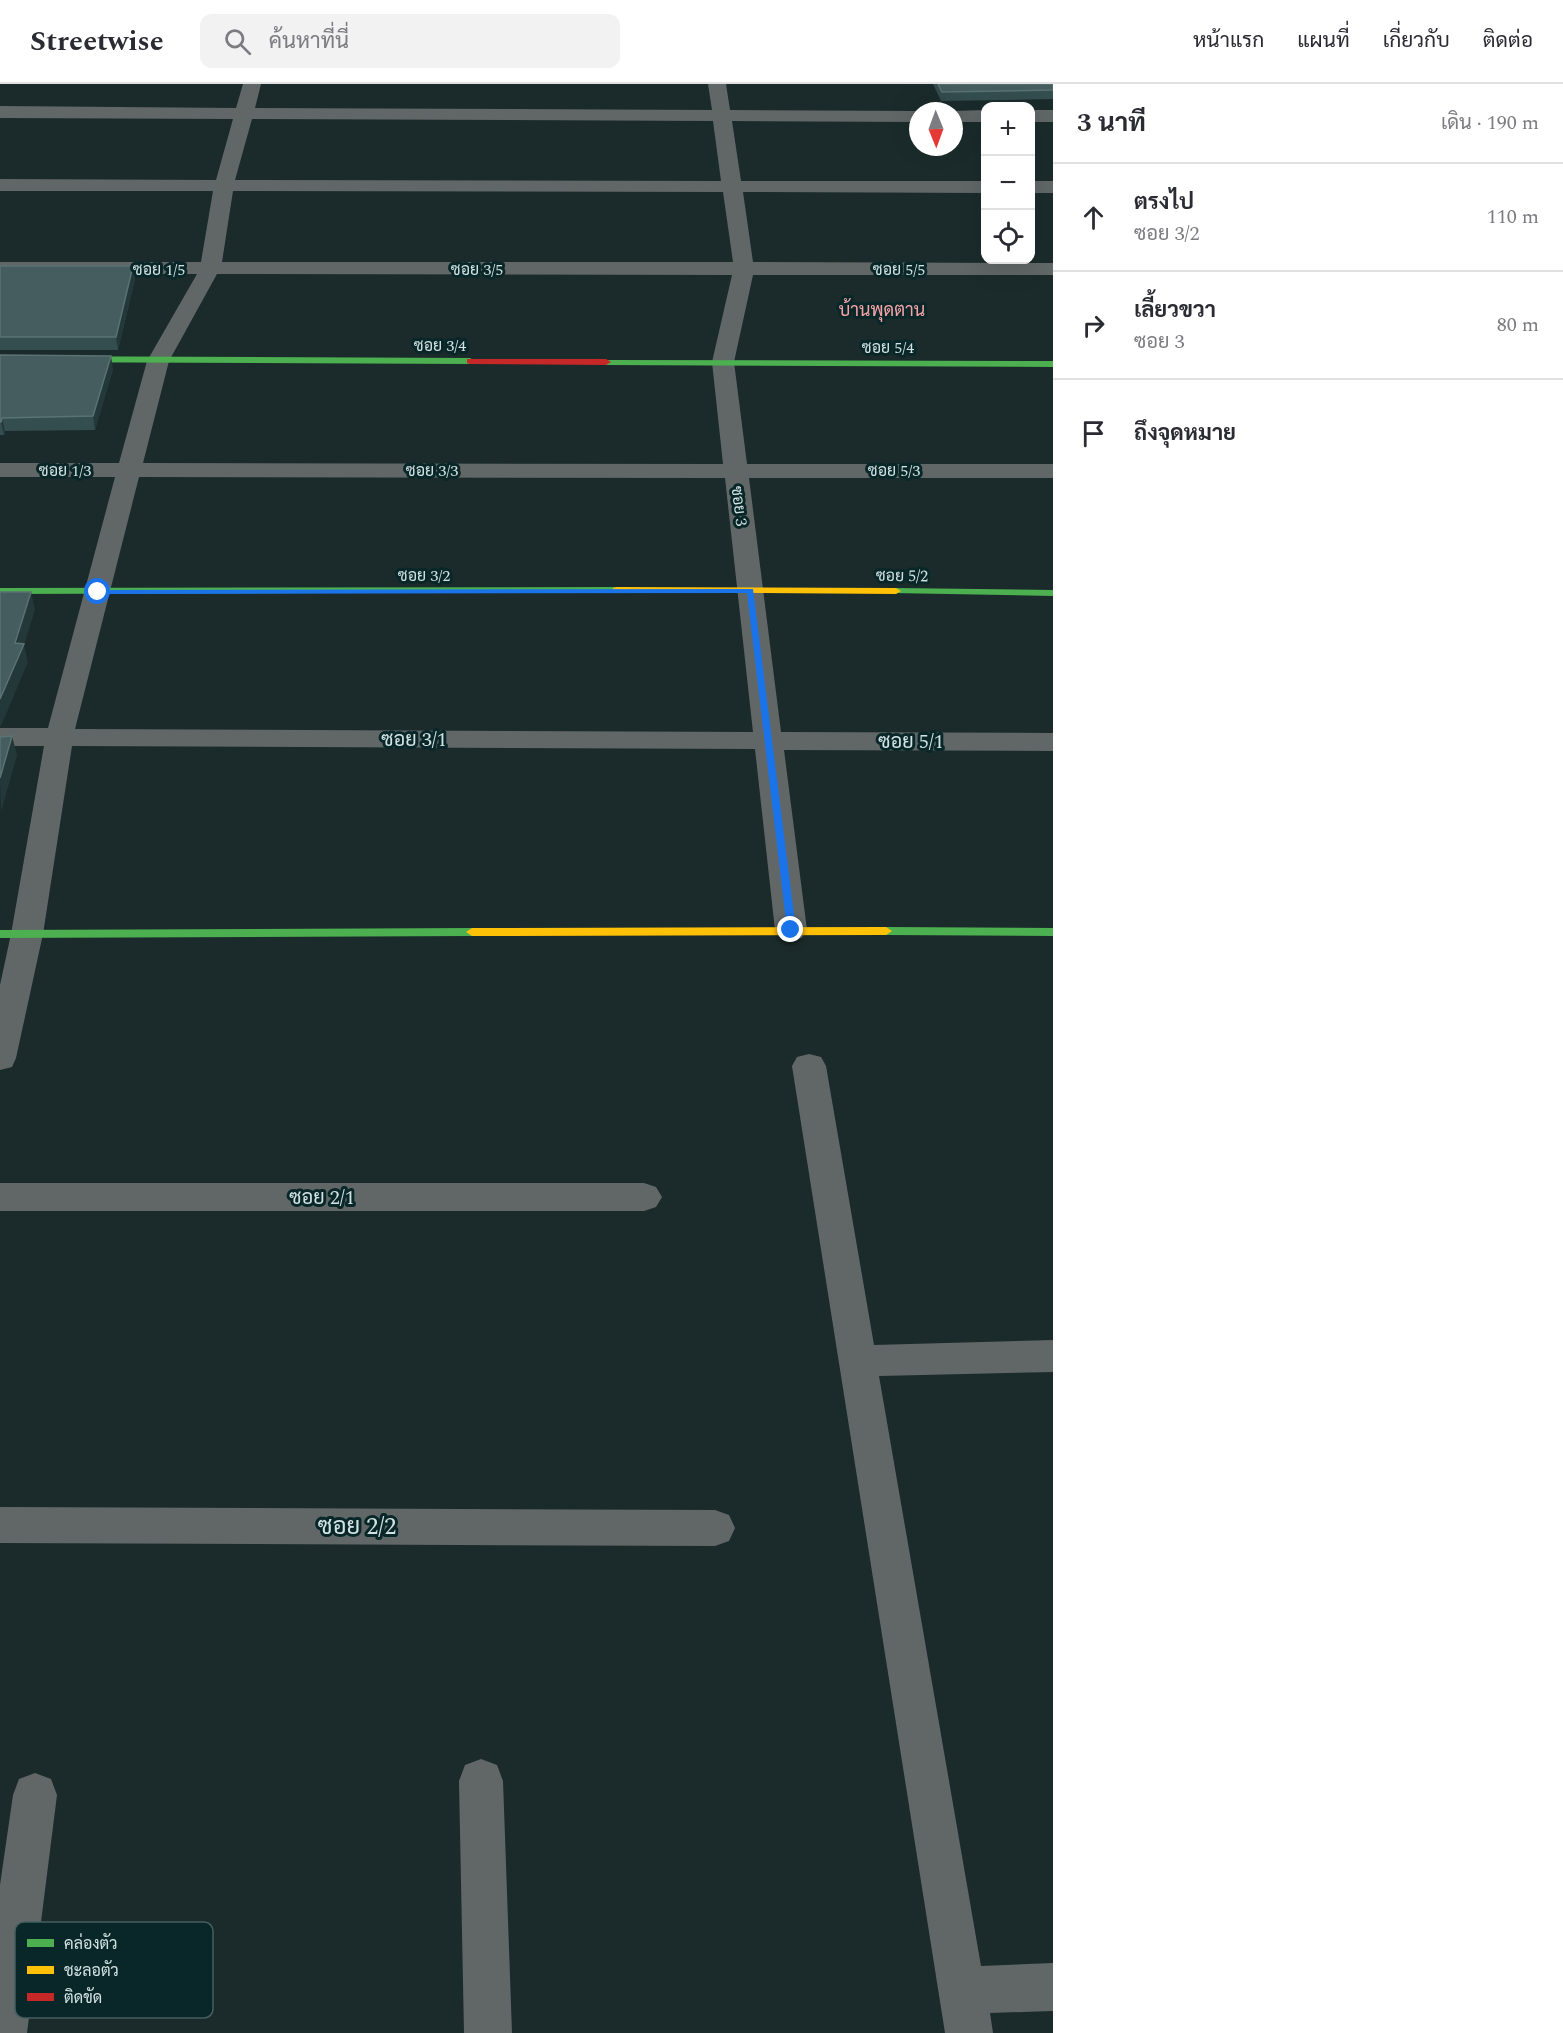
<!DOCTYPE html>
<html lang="th">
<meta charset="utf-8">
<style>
:root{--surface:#fff;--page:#f2f2f3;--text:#2b2b33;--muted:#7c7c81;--line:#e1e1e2}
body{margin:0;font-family:Spectral,Sarabun,serif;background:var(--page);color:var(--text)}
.controls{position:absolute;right:18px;top:18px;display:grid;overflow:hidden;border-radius:12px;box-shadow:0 6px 24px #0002}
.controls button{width:54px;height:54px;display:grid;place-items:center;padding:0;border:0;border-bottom:2px solid var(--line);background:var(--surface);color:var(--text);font:30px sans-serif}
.compass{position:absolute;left:909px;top:18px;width:54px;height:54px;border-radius:50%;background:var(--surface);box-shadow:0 6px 24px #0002;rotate:179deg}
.stop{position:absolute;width:18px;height:18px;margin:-14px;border:4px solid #1a73e8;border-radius:50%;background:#fff}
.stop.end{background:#1a73e8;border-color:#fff;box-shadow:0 2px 6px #0008}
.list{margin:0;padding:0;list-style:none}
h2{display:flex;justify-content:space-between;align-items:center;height:78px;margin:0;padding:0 24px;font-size:26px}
h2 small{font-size:20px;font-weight:400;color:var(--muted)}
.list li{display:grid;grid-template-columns:39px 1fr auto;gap:18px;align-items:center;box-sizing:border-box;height:108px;padding:0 24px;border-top:2px solid var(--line)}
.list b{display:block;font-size:22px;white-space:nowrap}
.list p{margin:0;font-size:20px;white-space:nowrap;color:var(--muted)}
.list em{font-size:20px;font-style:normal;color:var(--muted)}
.icon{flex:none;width:33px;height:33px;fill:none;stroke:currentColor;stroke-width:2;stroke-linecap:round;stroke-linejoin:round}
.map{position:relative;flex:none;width:1053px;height:1949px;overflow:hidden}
header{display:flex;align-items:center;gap:36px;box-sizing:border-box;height:84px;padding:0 30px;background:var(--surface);border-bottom:2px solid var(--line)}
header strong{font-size:28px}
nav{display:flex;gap:33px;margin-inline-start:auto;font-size:21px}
.search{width:420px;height:54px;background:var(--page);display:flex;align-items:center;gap:15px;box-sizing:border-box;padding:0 21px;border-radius:12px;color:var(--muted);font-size:22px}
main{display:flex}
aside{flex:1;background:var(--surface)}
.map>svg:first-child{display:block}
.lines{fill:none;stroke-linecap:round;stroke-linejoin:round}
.street{fill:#616767;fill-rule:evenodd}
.fast{fill:#4caf50;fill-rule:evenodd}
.slow{fill:#ffc107;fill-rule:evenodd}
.jam{fill:#c62828;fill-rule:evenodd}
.wall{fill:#344d4e}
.shaded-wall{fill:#233939}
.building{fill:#455d5e;stroke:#5b7273;stroke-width:1.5}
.route{fill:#1a73e8}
.labels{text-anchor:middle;stroke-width:6;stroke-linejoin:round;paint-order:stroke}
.far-street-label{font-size:16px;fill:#d3e3e4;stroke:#092728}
.far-neighbourhood-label{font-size:18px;fill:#f7a3a8;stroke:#092728}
.street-label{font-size:20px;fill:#d3e3e4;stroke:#092728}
.near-street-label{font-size:24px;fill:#d3e3e4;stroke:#092728}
.key{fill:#092728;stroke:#465f60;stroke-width:1.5}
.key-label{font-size:16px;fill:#d3e3e4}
</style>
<header>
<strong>Streetwise</strong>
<div class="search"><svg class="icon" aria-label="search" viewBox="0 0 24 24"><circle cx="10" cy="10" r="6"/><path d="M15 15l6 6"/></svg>ค้นหาที่นี่</div>
<nav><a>หน้าแรก</a><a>แผนที่</a><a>เกี่ยวกับ</a><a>ติดต่อ</a></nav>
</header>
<main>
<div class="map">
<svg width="1053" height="1949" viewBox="0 0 1053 1949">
<rect width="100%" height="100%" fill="#1b2b2b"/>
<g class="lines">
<path class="street" d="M 243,0 L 261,0 L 255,24 L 712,26 L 708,0 L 726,0 L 730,26 L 920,27 L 918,27 L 918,38 L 732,37 L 741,97 L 986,97 L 986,109 L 743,108 L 753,178 L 1053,179 L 1053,191 L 753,191 L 734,278 L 747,380 L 1053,380 L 1053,394 L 749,394 L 781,648 L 1053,649 L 1053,667 L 784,666 L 807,846 L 802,854 L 791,857 L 780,854 L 775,846 L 755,665 L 72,662 L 43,850 L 16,974 L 12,983 L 0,986 L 0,901 L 11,850 L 44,662 L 0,662 L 0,644 L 48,644 L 115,393 L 0,393 L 0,379 L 119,379 L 147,277 L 197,190 L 0,190 L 0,178 L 201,178 L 213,107 L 0,107 L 0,95 L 216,96 L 233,35 L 0,34 L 0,22 L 236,24 ZM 252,35 L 713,37 L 721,97 L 235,96 ZM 233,107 L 723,108 L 733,178 L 222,178 ZM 217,190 L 732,191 L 712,278 L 723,380 L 143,379 L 169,277 ZM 139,393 L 725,394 L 753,648 L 75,645 Z
M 986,26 L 986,38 L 954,38 L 954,27 L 952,27 Z
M 1030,26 L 1053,26 L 1053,38 L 1030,38 Z
M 1030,97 L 1053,97 L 1053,109 L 1030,109 Z
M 809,970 L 821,973 L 826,982 L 874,1261 L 1053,1256 L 1053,1288 L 879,1292 L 981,1882 L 1053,1879 L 1053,1927 L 990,1929 L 993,1949 L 945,1949 L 792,982 L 797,973 Z
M 0,1099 L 644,1099 L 656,1103 L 662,1113 L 656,1123 L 644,1127 L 0,1127 Z
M 0,1423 L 715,1426 L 729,1431 L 735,1444 L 729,1457 L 715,1462 L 0,1459 Z
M 481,1675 L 497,1681 L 503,1697 L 512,1949 L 464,1949 L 459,1697 L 465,1681 Z
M 35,1689 L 51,1695 L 57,1711 L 27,1949 L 0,1949 L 0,1801 L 13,1711 L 19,1695 Z"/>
<path class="fast" d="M 0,272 L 470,274 L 475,277 L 470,280 L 0,278 Z
M 603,276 L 1053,277 L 1053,283 L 606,281 L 603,280 Z
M 617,503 L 621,504 L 621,508 L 0,510 L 0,504 Z
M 896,504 L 1053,506 L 1053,512 L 892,509 L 891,507 Z
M 886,843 L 1053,844 L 1053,852 L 886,851 L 880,847 Z
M 472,844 L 478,848 L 472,852 L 0,854 L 0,846 Z"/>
<path class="slow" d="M 617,503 L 896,504 L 901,507 L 896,510 L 613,508 L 613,504 Z
M 886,843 L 892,847 L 886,851 L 472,852 L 466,848 L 472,844 Z"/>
<path class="jam" d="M 467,275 L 606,275 L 611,278 L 606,281 L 470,280 L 467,279 Z"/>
</g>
<path class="wall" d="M 933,0 L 1053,0 L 1053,15 L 941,17 Z
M 0,182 L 133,182 L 135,195 L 118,266 L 0,266 Z
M 0,271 L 113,285 L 95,346 L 5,347 L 4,351 L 0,351 Z"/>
<path class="shaded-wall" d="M 133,182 L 135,195 L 118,266 L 116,253 Z
M 111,272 L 113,285 L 95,346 L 93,332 Z
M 2,334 L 5,347 L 4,351 L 1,338 Z
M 31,508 L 35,526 L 24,561 L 28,578 L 1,642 L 0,642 L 0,615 Z
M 12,652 L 17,671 L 1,728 L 0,694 Z"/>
<path class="building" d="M 938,0 L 1053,0 L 1053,6 L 942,8 Z
M 0,182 L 133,182 L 116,253 L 0,253 Z
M 0,271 L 111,272 L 93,332 L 2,334 L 1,338 L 0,338 Z
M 0,508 L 31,508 L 15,559 L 24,560 L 0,615 Z
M 12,652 L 0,694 L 0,653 Z"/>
<path class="route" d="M 753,505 L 796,846 L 791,849 L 787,846 L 747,509 L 98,510 L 94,508 L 98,506 Z"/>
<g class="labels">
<g class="far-street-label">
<text x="159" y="191">ซอย 1/5</text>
<text x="477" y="191">ซอย 3/5</text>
<text x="899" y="191">ซอย 5/5</text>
<text x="440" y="267">ซอย 3/4</text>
<text x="888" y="269">ซอย 5/4</text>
<text x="65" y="392">ซอย 1/3</text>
<text x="432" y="392">ซอย 3/3</text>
<text x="894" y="392">ซอย 5/3</text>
<text transform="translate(740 422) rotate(83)" y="6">ซอย 3</text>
<text x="424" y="497">ซอย 3/2</text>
<text transform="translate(902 491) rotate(1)" y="6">ซอย 5/2</text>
</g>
<g class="far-neighbourhood-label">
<text x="882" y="232">บ้านพุดตาน</text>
</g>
<g class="street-label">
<text x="414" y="662">ซอย 3/1</text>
<text x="911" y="664">ซอย 5/1</text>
<text x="322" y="1120">ซอย 2/1</text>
</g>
<g class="near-street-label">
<text x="357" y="1450">ซอย 2/2</text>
</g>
</g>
<rect x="15" y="1838" width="198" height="96" rx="9" class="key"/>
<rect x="27" y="1855" width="27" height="8" fill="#4caf50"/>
<rect x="27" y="1882" width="27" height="8" fill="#ffc107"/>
<rect x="27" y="1909" width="27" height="8" fill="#c62828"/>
<g class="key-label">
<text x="64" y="1865">คล่องตัว</text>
<text x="64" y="1892">ชะลอตัว</text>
<text x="64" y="1919">ติดขัด</text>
</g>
</svg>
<div class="controls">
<button>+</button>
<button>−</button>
<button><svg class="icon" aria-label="locate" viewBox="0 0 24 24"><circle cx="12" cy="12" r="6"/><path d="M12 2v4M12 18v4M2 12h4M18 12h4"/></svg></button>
</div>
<svg class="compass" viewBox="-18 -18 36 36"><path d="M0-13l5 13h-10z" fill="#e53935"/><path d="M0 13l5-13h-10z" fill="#7c7c81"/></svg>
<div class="stop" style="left:98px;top:508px"></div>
<div class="stop end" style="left:791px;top:846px"></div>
</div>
<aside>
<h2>3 นาที<small>เดิน · 190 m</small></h2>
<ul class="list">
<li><svg class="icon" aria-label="ahead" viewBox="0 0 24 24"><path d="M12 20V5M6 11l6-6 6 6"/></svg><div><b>ตรงไป</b><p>ซอย 3/2</p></div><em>110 m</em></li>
<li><svg class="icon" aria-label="right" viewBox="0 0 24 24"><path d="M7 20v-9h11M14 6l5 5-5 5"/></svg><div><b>เลี้ยวขวา</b><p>ซอย 3</p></div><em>80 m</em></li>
<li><svg class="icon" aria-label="arrive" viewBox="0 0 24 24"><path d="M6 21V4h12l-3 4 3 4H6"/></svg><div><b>ถึงจุดหมาย</b></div></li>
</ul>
</aside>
</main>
